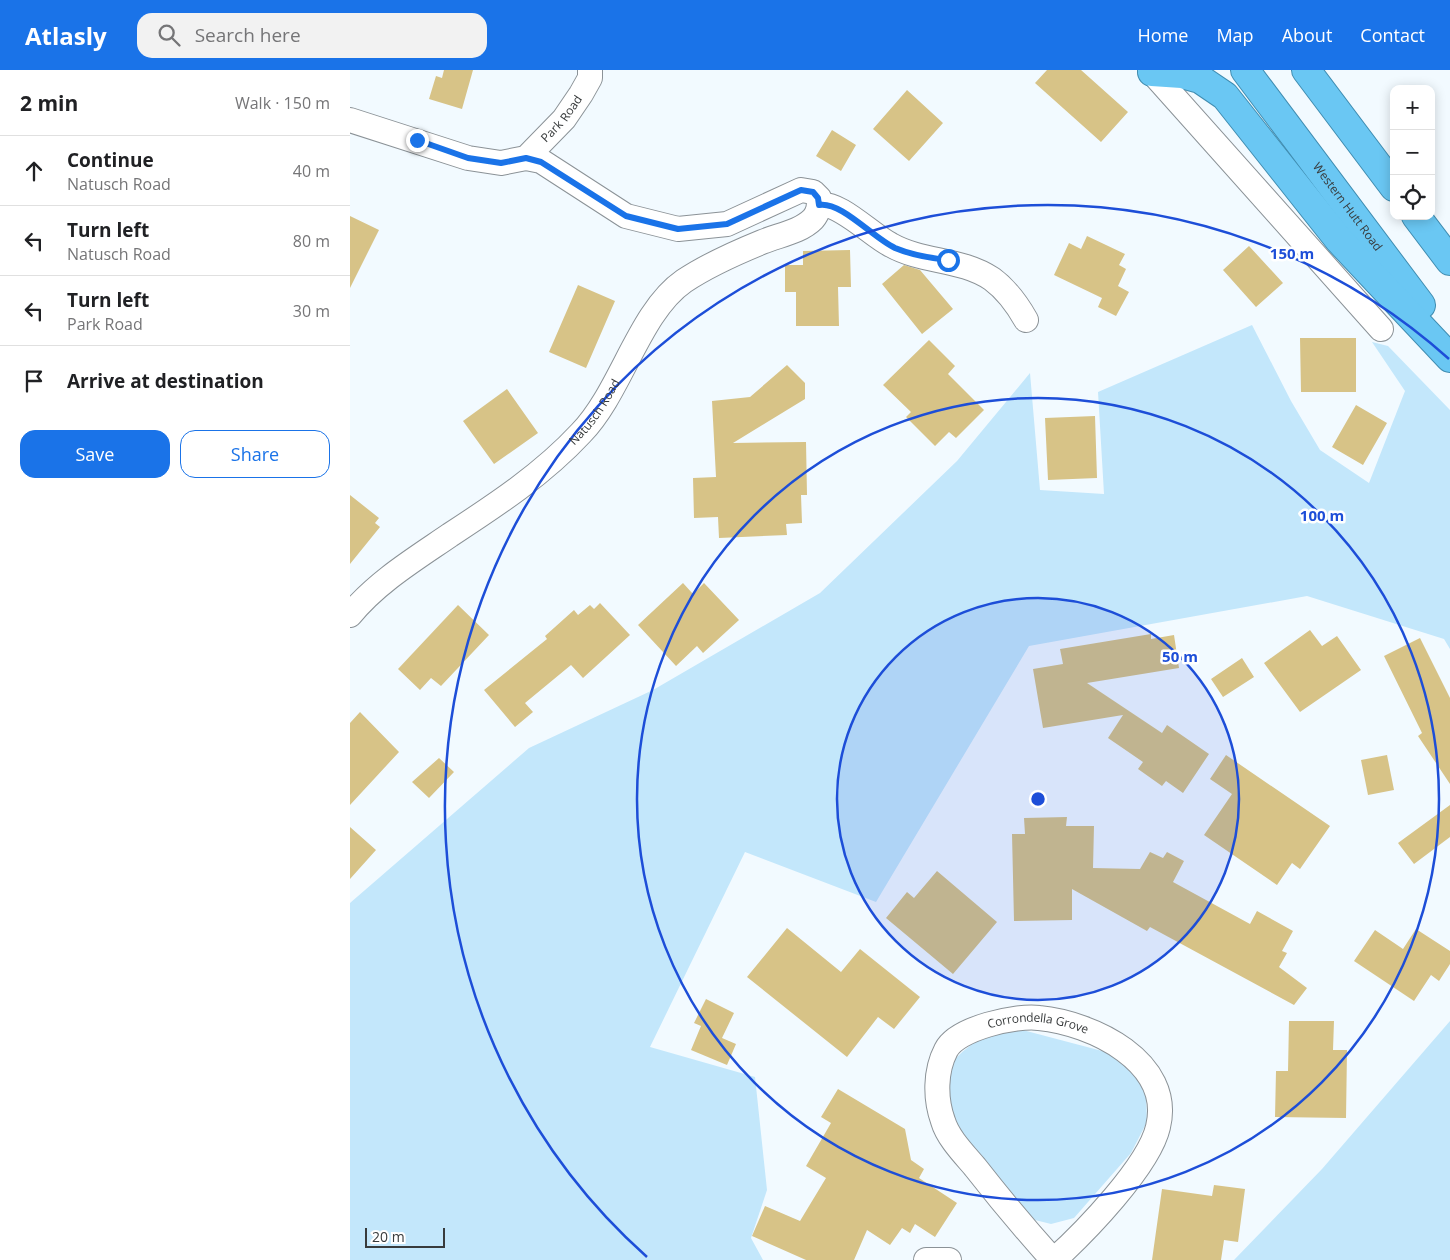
<!DOCTYPE html>
<meta charset="utf-8">
<style>
:root{--surface:#fff;--page:#f2f2f2;--text:#202124;--muted:#757577;--line:#e0e0e0;--accent:#1a73e8}
body{margin:0;font-family:"Open Sans",sans-serif;background:var(--page);color:var(--text)}
.controls{position:absolute;right:15px;top:15px;display:grid;overflow:hidden;border-radius:10px;box-shadow:0 2px 12px #0003}
.controls button{width:45px;height:45px;display:grid;place-items:center;padding:0;border:0;border-bottom:1px solid var(--line);background:var(--surface);color:var(--text);font:25px sans-serif}
.scale{position:absolute;left:15px;bottom:12px;width:80px;box-sizing:border-box;padding-left:5px;border:2px solid #383b3c;border-top:0;font-size:14px;line-height:18px;white-space:nowrap;color:#383b3c;-webkit-text-stroke:4px #fff;paint-order:stroke}
.stop{position:absolute;width:15px;height:15px;margin:-11px;border:4px solid #1a73e8;border-radius:50%;background:#fff}
.stop.end{background:#1a73e8;border-color:#fff;box-shadow:0 1px 5px #0008}
.list{margin:0;padding:0;list-style:none}
h2{display:flex;justify-content:space-between;align-items:center;height:65px;margin:0;padding:0 20px;font-size:21px}
h2 small{font-size:16px;font-weight:400;color:var(--muted)}
.list li{display:grid;grid-template-columns:32px 1fr auto;gap:15px;align-items:center;box-sizing:border-box;height:70px;padding:0 20px;border-top:1px solid var(--line)}
.list b{display:block;font-size:19px;white-space:nowrap}
.list p{margin:0;font-size:16px;white-space:nowrap;color:var(--muted)}
.list em{font-size:16px;font-style:normal;color:var(--muted)}
.actions{display:flex;gap:10px;padding:15px 20px}
.actions a{flex:1;padding:11px 0;border:1px solid var(--accent);border-radius:15px;text-align:center;font-size:18px;color:var(--accent)}
.actions .main{background:var(--accent);color:#fff}
.icon{flex:none;width:28px;height:28px;fill:none;stroke:currentColor;stroke-width:2;stroke-linecap:round;stroke-linejoin:round}
.map{position:relative;flex:none;width:1100px;height:1190px;overflow:hidden}
header{display:flex;align-items:center;gap:30px;box-sizing:border-box;height:70px;padding:0 25px;background:var(--accent);color:#fff}
header strong{font-size:24px}
nav{display:flex;gap:28px;margin-inline-start:auto;font-size:18px}
.search{width:350px;height:45px;background:var(--page);display:flex;align-items:center;gap:12px;box-sizing:border-box;padding:0 18px;border-radius:15px;color:var(--muted);font-size:19px}
main{display:flex}
aside{flex:1;background:var(--surface)}
.map>svg:first-child{display:block}
.green{fill:#c3e7fb}
.building{fill:#d7c387}
.lines{fill:none;stroke-linecap:round;stroke-linejoin:round}
.minor-casing{stroke:#8b9297;stroke-width:26}
.trunk-casing{stroke:#408db1;stroke-width:30}
.minor{stroke:#fff;stroke-width:24}
.trunk{stroke:#6ac7f3;stroke-width:28}
.route{stroke:#1a73e8;stroke-width:6}
.ring{fill:none;stroke:#1d4ed8;stroke-width:2.5}
.labels{text-anchor:middle;stroke-width:5;stroke-linejoin:round;paint-order:stroke}
.street-label{font-size:12px;fill:#383b3c;stroke:#fff}
.centre{fill:#1d4ed8;stroke:#fff;stroke-width:2.5}
.ring-label{font-size:15px;text-anchor:middle;font-weight:bold;fill:#1d4ed8;stroke:#fff;stroke-width:5;stroke-linejoin:round;paint-order:stroke}
</style>
<header>
<strong>Atlasly</strong>
<div class="search"><svg class="icon" aria-label="search" viewBox="0 0 24 24"><circle cx="10" cy="10" r="6"/><path d="M15 15l6 6"/></svg>Search here</div>
<nav><a>Home</a><a>Map</a><a>About</a><a>Contact</a></nav>
</header>
<main>
<aside>
<h2>2 min<small>Walk · 150 m</small></h2>
<ul class="list">
<li><svg class="icon" aria-label="ahead" viewBox="0 0 24 24"><path d="M12 20V5M6 11l6-6 6 6"/></svg><div><b>Continue</b><p>Natusch Road</p></div><em>40 m</em></li>
<li><svg class="icon" aria-label="left" viewBox="0 0 24 24"><path d="M17 20v-9H6M10 6l-5 5 5 5"/></svg><div><b>Turn left</b><p>Natusch Road</p></div><em>80 m</em></li>
<li><svg class="icon" aria-label="left" viewBox="0 0 24 24"><path d="M17 20v-9H6M10 6l-5 5 5 5"/></svg><div><b>Turn left</b><p>Park Road</p></div><em>30 m</em></li>
<li><svg class="icon" aria-label="arrive" viewBox="0 0 24 24"><path d="M6 21V4h12l-3 4 3 4H6"/></svg><div><b>Arrive at destination</b></div></li>
</ul>
<div class="actions"><a class="main">Save</a><a>Share</a></div>
</aside>
<div class="map">
<svg width="1100" height="1190" viewBox="0 0 1100 1190">
<rect width="100%" height="100%" fill="#f2faff"/>
<path class="green" d="M 902,255 L 941,331 L 970,380 L 1019,413 L 1055,321 L 1022,272 L 1038,276 L 1100,340 L 1100,579 L 1094,569 L 957,526 L 679,576 L 526,832 L 395,782 L 300,977 L 405,1007 L 417,1120 L 401,1168 L 413,1190 L 0,1190 L 0,833 L 179,678 L 303,620 L 470,523 L 607,391 L 680,303 L 690,420 L 754,424 L 748,322 Z
M 1100,951 L 1100,1190 L 884,1190 L 972,1099 Z
M 661,957 L 756,982 L 774,994 L 788,1008 L 796,1025 L 797,1052 L 781,1083 L 724,1148 L 701,1154 L 685,1150 L 674,1142 C 646,1108 576,1040 603,992 C 606,986 629,968 635,965 C 643,962 653,960 661,957 Z"/>
<path class="building" d="M 94,0 L 123,0 L 112,39 L 79,29 L 86,6 L 92,8 Z
M 697,0 L 731,0 L 778,42 L 751,72 L 685,13 Z
M 557,20 L 593,53 L 559,91 L 523,59 Z
M 482,60 L 506,75 L 491,101 L 466,86 Z
M 0,146 L 29,160 L 0,218 Z
M 737,166 L 775,184 L 769,195 L 776,199 L 768,216 L 779,222 L 766,246 L 748,237 L 752,228 L 704,205 L 719,173 L 731,179 Z
M 899,176 L 933,213 L 906,237 L 873,200 Z
M 500,180 L 501,217 L 488,217 L 489,256 L 446,256 L 446,222 L 435,222 L 435,195 L 453,195 L 453,181 Z
M 554,195 L 570,200 L 603,239 L 572,264 L 532,214 Z
M 228,215 L 265,231 L 236,298 L 199,282 Z
M 950,268 L 1006,268 L 1006,322 L 951,322 Z
M 579,270 L 605,296 L 598,304 L 634,340 L 606,368 L 599,362 L 585,376 L 556,347 L 561,342 L 533,315 Z
M 437,295 L 455,313 L 455,329 L 383,373 L 456,372 L 457,425 L 451,425 L 452,453 L 436,454 L 437,465 L 369,468 L 368,447 L 344,448 L 343,408 L 366,407 L 362,331 L 400,327 Z
M 157,319 L 188,363 L 144,394 L 113,351 Z
M 1006,335 L 1037,353 L 1013,395 L 982,377 Z
M 745,346 L 747,408 L 698,410 L 695,348 Z
M 0,425 L 29,448 L 25,453 L 30,457 L 0,494 Z
M 333,513 L 343,524 L 354,513 L 389,550 L 353,583 L 347,576 L 326,596 L 288,555 Z
M 250,533 L 280,565 L 233,608 L 221,595 L 175,633 L 183,642 L 165,657 L 134,620 L 197,569 L 195,566 L 224,540 L 228,545 L 240,535 L 244,539 Z
M 108,535 L 139,565 L 91,616 L 81,608 L 70,620 L 48,599 Z
M 960,560 L 972,576 L 987,566 L 1011,600 L 950,642 L 914,593 Z
M 801,564 L 801,569 L 824,565 L 829,598 L 737,613 L 812,663 L 817,655 L 859,684 L 833,723 L 816,711 L 812,716 L 788,699 L 793,692 L 758,668 L 773,645 L 693,658 L 683,599 L 713,594 L 710,579 Z
M 1070,568 L 1100,628 L 1100,714 L 1068,666 L 1072,663 L 1034,586 Z
M 892,588 L 904,607 L 873,627 L 861,609 Z
M 10,642 L 49,682 L 0,735 L 0,653 Z
M 876,685 L 980,756 L 950,799 L 942,793 L 927,815 L 854,765 L 882,724 L 860,709 Z
M 1037,685 L 1044,720 L 1018,725 L 1011,690 Z
M 89,688 L 104,702 L 79,728 L 62,712 Z
M 1100,735 L 1100,767 L 1064,794 L 1048,773 Z
M 717,747 L 716,756 L 744,756 L 743,798 L 790,799 L 800,782 L 813,788 L 817,782 L 834,791 L 823,812 L 900,854 L 907,841 L 943,861 L 932,881 L 937,883 L 929,897 L 957,918 L 944,935 L 800,857 L 797,861 L 722,819 L 722,850 L 664,851 L 662,764 L 675,764 L 674,748 Z
M 0,757 L 26,780 L 0,809 Z
M 587,801 L 647,852 L 603,904 L 536,848 L 557,822 L 564,828 Z
M 437,858 L 491,902 L 510,879 L 570,927 L 544,959 L 528,947 L 497,987 L 397,907 Z
M 1066,859 L 1100,881 L 1100,894 L 1089,911 L 1081,905 L 1064,931 L 1004,891 L 1025,860 L 1053,879 Z
M 356,929 L 384,943 L 372,968 L 386,974 L 377,995 L 341,980 L 351,956 L 344,953 Z
M 939,951 L 984,951 L 983,980 L 997,980 L 996,1048 L 925,1047 L 926,1001 L 938,1001 Z
M 488,1019 L 555,1059 L 561,1090 L 574,1099 L 569,1108 L 607,1133 L 585,1167 L 565,1154 L 560,1163 L 552,1158 L 540,1175 L 517,1160 L 504,1190 L 456,1190 L 402,1166 L 415,1136 L 450,1151 L 476,1108 L 456,1096 L 481,1053 L 471,1047 Z
M 864,1115 L 895,1119 L 888,1172 L 874,1170 L 871,1190 L 802,1190 L 812,1119 L 862,1126 Z"/>
<g class="lines">
<defs>
<g id="minor">
<path d="M 800,0 L 1031,259"/>
<path id="s1" d="M 0,50 L 118,88 L 151,93 L 176,88 L 214,49 L 231,24 L 240,8 L 240,0"/>
<path d="M 469,135 C 489,131 521,165 541,175 C 573,193 611,188 642,209 C 657,220 667,234 676,250"/>
<path id="s2" d="M 0,545 C 27,512 65,489 100,465 C 146,435 193,404 231,363 C 271,322 289,242 334,211 C 358,195 385,183 412,172 C 429,165 450,162 463,149 C 469,142 469,136 469,128 L 463,122 L 451,120 L 377,154 L 328,159 L 276,146 L 191,91 L 176,88"/>
<path d="M 576,1190 L 599,1190"/>
<path id="s3" d="M 703,1190 C 676,1160 650,1129 625,1097 C 614,1084 598,1068 593,1051 C 585,1029 585,1001 596,980 C 607,958 666,945 689,948 C 742,953 824,992 808,1057 C 799,1096 735,1162 704,1190"/>
</g>
<g id="trunk">
<path id="s4" d="M 895,0 L 1071,235"/>
<path d="M 956,0 L 1044,117"/>
<path d="M 802,2 L 832,4 L 850,9 L 875,26 L 989,170 L 1100,288"/>
<path d="M 1066,146 L 1100,191"/>
</g>
</defs>
<use href="#minor" class="minor-casing"/>
<use href="#trunk" class="trunk-casing"/>
<use href="#minor" class="minor"/>
<use href="#trunk" class="trunk"/>
</g>
<g class="lines">
<path class="route" d="M 67,70 L 118,88 L 151,93 L 176,88 L 191,92 L 276,146 L 328,159 L 377,154 L 451,120 L 463,122 L 468,128 L 469,135 C 491,131 523,168 545,178 C 562,185 579,188 598,190"/>
</g>
<circle cx="688" cy="729" r="201" fill="#1d4ed8" fill-opacity=".12"/>
<g class="ring">
<circle cx="688" cy="729" r="201"/>
<circle cx="688" cy="729" r="401"/>
<path d="M297 1187A602 602 0 1 1 1099 289"/>
</g>
<g class="labels">
<g class="street-label">
<text dy="4" stroke="none"><textPath href="#s1" startOffset="236">Park Road</textPath></text>
<text dy="4" stroke="none"><textPath href="#s4" startOffset="171">Western Hutt Road</textPath></text>
<text dy="4" stroke="none"><textPath href="#s2" startOffset="320">Natusch Road</textPath></text>
<text dy="4" stroke="none"><textPath href="#s3" startOffset="352">Corrondella Grove</textPath></text>
</g>
</g>
<circle cx="688" cy="729" r="8" class="centre"/>
<g class="ring-label">
<text x="942" y="189">150 m</text>
<text x="972" y="451">100 m</text>
<text x="830" y="592">50 m</text>
</g>
</svg>
<div class="controls">
<button>+</button>
<button>−</button>
<button><svg class="icon" aria-label="locate" viewBox="0 0 24 24"><circle cx="12" cy="12" r="6"/><path d="M12 2v4M12 18v4M2 12h4M18 12h4"/></svg></button>
</div>
<div class="scale">20 m</div>
<div class="stop" style="left:598px;top:190px"></div>
<div class="stop end" style="left:67px;top:70px"></div>
</div>
</main>
